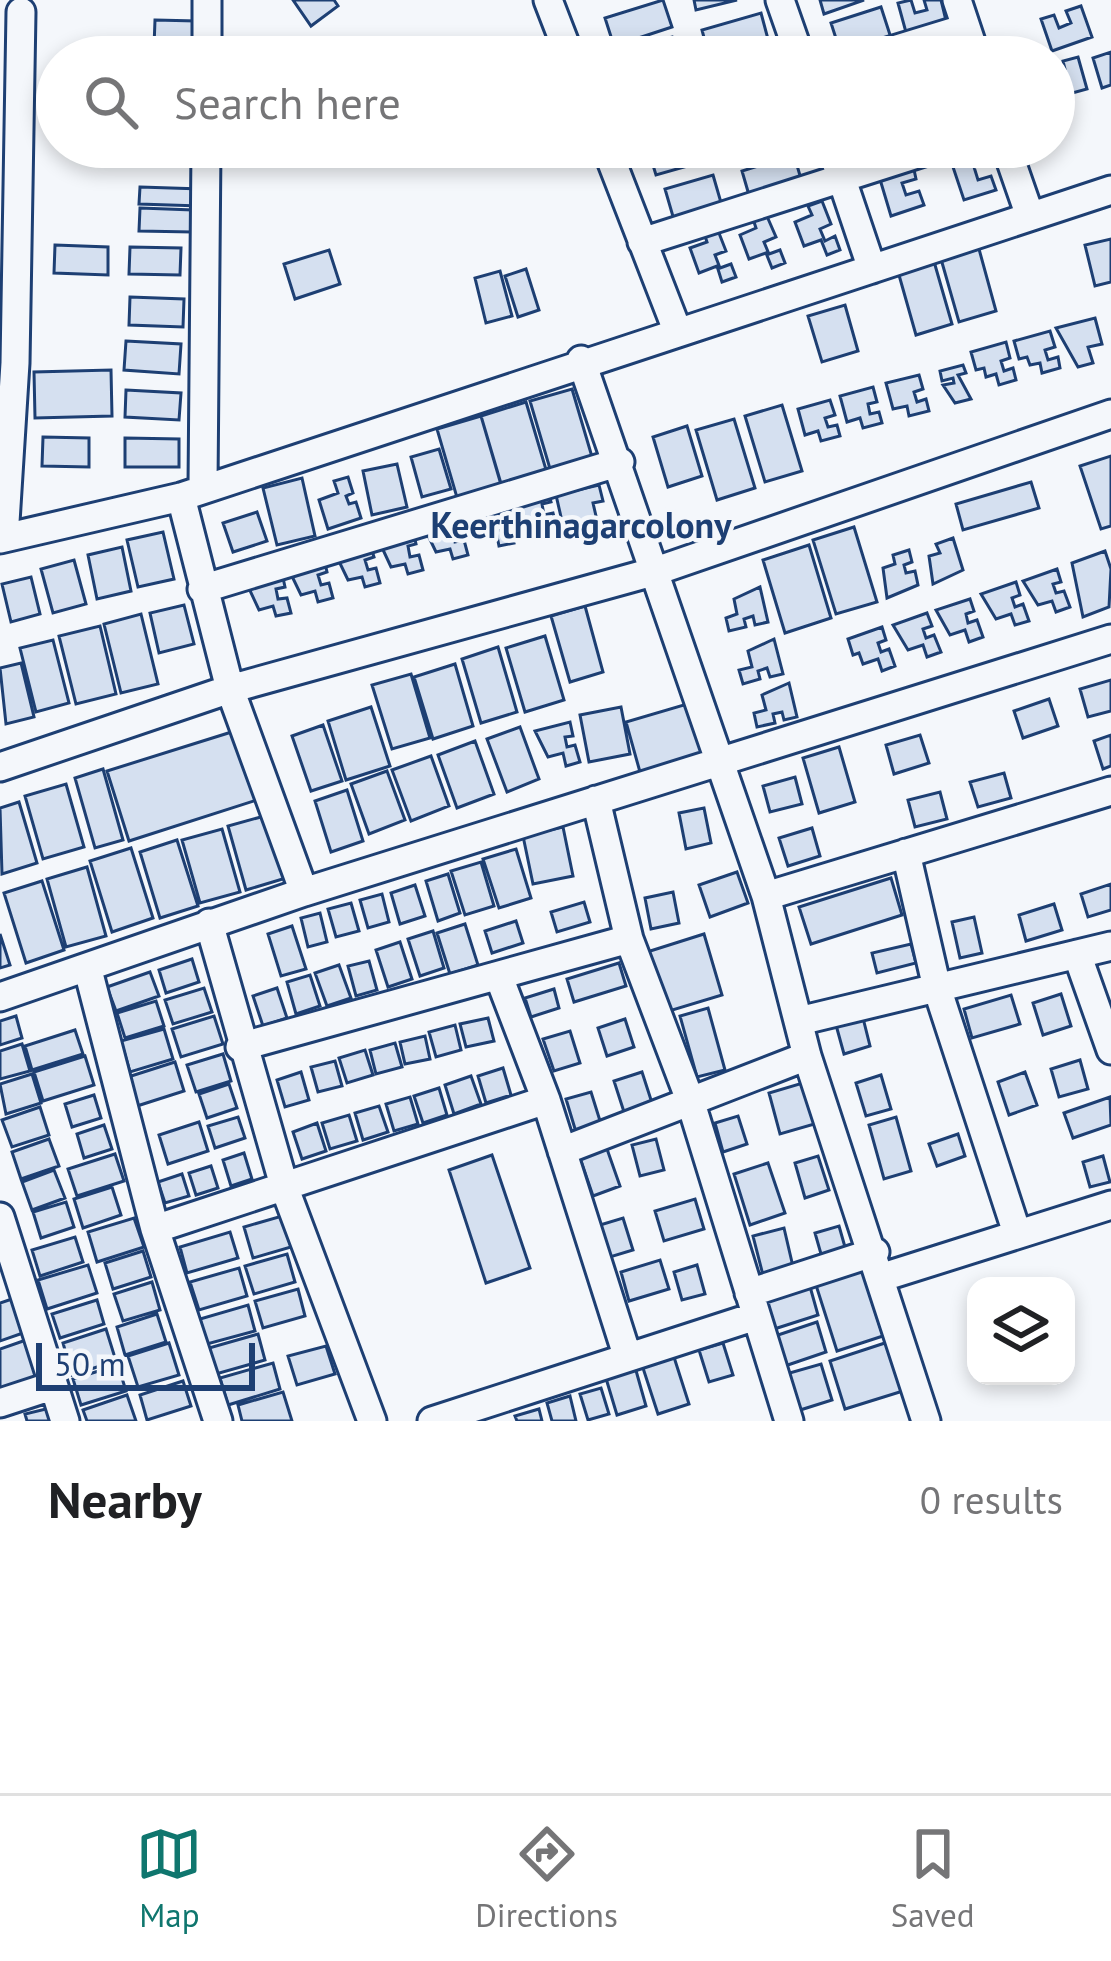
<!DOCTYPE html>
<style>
:root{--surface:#fff;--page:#f6f6f6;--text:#202124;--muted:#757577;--line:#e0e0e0;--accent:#0f766e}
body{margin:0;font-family:"PT Sans",sans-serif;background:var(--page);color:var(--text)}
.controls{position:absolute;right:36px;bottom:36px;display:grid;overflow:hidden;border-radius:24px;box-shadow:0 6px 18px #0003}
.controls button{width:108px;height:108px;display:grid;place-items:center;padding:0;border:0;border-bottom:3px solid var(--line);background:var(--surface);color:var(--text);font:60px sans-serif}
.scale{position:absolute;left:36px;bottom:30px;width:219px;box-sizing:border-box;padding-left:12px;border:6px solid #1d3f73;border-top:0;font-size:33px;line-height:42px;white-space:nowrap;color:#1d3f73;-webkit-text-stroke:9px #f4f7fb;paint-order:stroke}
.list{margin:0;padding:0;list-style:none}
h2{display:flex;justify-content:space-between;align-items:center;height:156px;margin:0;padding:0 48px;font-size:51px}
h2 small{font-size:39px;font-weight:400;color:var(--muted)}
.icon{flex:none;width:66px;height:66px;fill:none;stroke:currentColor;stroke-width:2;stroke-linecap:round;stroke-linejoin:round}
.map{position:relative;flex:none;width:1111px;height:1421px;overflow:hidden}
.search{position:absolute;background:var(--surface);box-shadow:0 6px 18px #0003;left:36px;right:36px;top:36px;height:132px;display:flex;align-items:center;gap:30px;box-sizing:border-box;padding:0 42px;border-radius:66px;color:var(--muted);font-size:45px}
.sheet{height:372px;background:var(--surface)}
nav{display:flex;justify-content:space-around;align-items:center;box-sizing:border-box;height:168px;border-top:3px solid var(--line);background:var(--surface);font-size:33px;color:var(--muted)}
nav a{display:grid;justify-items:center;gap:6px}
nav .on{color:var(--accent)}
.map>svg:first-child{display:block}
.building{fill:#d5e0f0;stroke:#1d3f73;stroke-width:3}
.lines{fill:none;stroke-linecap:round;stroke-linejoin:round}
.minor-casing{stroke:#1d3f73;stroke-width:33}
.minor{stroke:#f4f7fb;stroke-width:27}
.labels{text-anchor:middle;stroke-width:9;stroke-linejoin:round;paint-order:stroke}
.neighbourhood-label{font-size:36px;font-weight:bold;fill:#1d3f73;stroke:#f4f7fb}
</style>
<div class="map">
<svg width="1111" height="1421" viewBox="0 0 1111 1421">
<rect width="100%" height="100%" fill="#f4f7fb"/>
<path class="building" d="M 293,0 L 334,0 L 338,6 L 311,26 Z
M 663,0 L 672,27 L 614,46 L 605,18 Z
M 694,0 L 737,0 L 696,10 Z
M 820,0 L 864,0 L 824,14 Z
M 911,0 L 915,13 L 927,10 L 924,0 L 941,0 L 947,25 L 907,36 L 898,3 Z
M 1081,6 L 1092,37 L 1052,51 L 1041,19 L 1054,15 L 1059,28 L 1071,23 L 1066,11 Z
M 881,7 L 892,41 L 842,57 L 831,23 Z
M 761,13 L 769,43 L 709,57 L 702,30 Z
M 155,20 L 196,21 L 195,48 L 154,47 Z
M 672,37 L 676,57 L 630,57 L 627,48 Z
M 1111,52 L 1111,85 L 1102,88 L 1093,58 Z
M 1078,57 L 1087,89 L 1054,98 L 1054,77 L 1066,73 L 1063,61 Z
M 705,147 L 709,160 L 656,175 L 648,149 Z
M 984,150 L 988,163 L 974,167 L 978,180 L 991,176 L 996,190 L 964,200 L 951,161 Z
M 794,155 L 801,179 L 749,195 L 742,171 Z
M 913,165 L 916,179 L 902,183 L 906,195 L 919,191 L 924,205 L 891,216 L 879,176 Z
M 713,175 L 722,206 L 674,220 L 665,189 Z
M 140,187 L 201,189 L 200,206 L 139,204 Z
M 822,201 L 831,224 L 820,229 L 825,241 L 835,236 L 840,250 L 827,255 L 821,240 L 804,246 L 795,222 L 812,215 L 808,206 Z
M 140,208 L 193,210 L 192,232 L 139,231 Z
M 766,214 L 776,237 L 764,242 L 769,254 L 780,250 L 785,263 L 772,268 L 766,253 L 749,259 L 740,235 L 756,228 L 753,219 Z
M 717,228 L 726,251 L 715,255 L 720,268 L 731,264 L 736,277 L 722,282 L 717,266 L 699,273 L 690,248 L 707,242 L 704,233 Z
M 1111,239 L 1111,282 L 1095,286 L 1085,245 Z
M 55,245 L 108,247 L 108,275 L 54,273 Z
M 130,247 L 181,248 L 180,275 L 129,274 Z
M 979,249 L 996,311 L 959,322 L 941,259 Z
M 329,250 L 340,284 L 295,299 L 284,264 Z
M 933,258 L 952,324 L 916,335 L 897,268 Z
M 526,269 L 539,310 L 518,317 L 505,276 Z
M 500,271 L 512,316 L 486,323 L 475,278 Z
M 130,297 L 184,299 L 183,327 L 129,325 Z
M 845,305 L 858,351 L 822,362 L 808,316 Z
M 1095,318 L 1102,344 L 1088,347 L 1093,363 L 1078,367 L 1056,328 Z
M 1050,331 L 1055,347 L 1045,350 L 1048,360 L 1058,357 L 1060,368 L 1042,373 L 1040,363 L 1030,365 L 1027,357 L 1019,359 L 1014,341 Z
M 126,341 L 181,344 L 179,374 L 124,370 Z
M 1006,342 L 1010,358 L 1001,361 L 1004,371 L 1013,368 L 1016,380 L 999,385 L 996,374 L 986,377 L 984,368 L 976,370 L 971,352 Z
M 963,365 L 966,373 L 958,375 L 971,399 L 955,403 L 943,385 L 954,383 L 953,378 L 942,381 L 940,371 Z
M 111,370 L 112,416 L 35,418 L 34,372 Z
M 919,375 L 923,389 L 914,392 L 917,402 L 926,399 L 929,411 L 909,416 L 907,406 L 893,409 L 886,383 Z
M 873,387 L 877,402 L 868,404 L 870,414 L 879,412 L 882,423 L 863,428 L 860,418 L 847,422 L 840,396 Z
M 572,389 L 595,467 L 553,479 L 530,401 Z
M 126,390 L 181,393 L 179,420 L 125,417 Z
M 830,400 L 835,415 L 825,418 L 828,427 L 837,425 L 840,436 L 821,441 L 818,431 L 805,435 L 798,409 Z
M 526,402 L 547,473 L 502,487 L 481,416 Z
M 782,405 L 802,471 L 765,482 L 745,416 Z
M 481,416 L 502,488 L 458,501 L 437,429 Z
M 734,419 L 755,488 L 717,500 L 696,430 Z
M 687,426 L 702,476 L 668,487 L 653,437 Z
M 43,437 L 89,438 L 89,467 L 42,466 Z
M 125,438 L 179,439 L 179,467 L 125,467 Z
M 439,449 L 451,489 L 422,497 L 411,457 Z
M 1111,456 L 1111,526 L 1101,529 L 1080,466 Z
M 397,464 L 407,507 L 372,515 L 363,471 Z
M 348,477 L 353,493 L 346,496 L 349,504 L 356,502 L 361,518 L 328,529 L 319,500 L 338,493 L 334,481 Z
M 302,478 L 315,536 L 277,545 L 263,488 Z
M 1031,482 L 1039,508 L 963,530 L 956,504 Z
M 599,485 L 603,501 L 593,503 L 596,516 L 564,530 L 556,495 Z
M 547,488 L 551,502 L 542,504 L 544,515 L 553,513 L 557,528 L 542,532 L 540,522 L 525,525 L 512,497 Z
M 504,503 L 508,517 L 499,519 L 501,530 L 511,527 L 514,543 L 499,546 L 497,536 L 482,540 L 469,512 Z
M 257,512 L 267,541 L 233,552 L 223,523 Z
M 459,516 L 462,530 L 453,532 L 455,542 L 464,540 L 468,555 L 453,559 L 450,549 L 436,552 L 423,525 Z
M 854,527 L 877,602 L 836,614 L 813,540 Z
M 413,531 L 416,544 L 408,546 L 410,557 L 419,555 L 423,570 L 408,574 L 405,564 L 391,567 L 378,539 Z
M 163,532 L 174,579 L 138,587 L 127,540 Z
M 953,538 L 963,570 L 933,584 L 929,556 L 940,553 L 936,544 Z
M 370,544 L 374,557 L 365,560 L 368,570 L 376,568 L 380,583 L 365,587 L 362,577 L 348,580 L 335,553 Z
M 809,545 L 831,618 L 785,633 L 763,560 Z
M 122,547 L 131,591 L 97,599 L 88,555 Z
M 909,550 L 912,562 L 904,565 L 906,573 L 915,571 L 918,585 L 887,598 L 883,568 L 895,564 L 893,555 Z
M 1105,551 L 1111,569 L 1109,607 L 1083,617 L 1072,563 Z
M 324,559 L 327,572 L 318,575 L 321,585 L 329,583 L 333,598 L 318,602 L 315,591 L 301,595 L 288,568 Z
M 74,560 L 86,604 L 53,613 L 41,569 Z
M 1057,569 L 1061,582 L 1053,584 L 1056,593 L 1064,591 L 1070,607 L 1056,612 L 1052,601 L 1038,605 L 1023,581 Z
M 282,573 L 285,587 L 276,589 L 278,599 L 287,598 L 291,613 L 276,616 L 273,606 L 259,610 L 246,582 Z
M 31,577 L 40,614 L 11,622 L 2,584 Z
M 1016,582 L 1020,595 L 1012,598 L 1015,607 L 1023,604 L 1029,621 L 1015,625 L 1011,614 L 996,619 L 981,594 Z
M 760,587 L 768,622 L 755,625 L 753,616 L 744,619 L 746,627 L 729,631 L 726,618 L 737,614 L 734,599 Z
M 970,599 L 974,611 L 966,614 L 968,623 L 977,620 L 983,637 L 969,642 L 965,630 L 950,635 L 936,610 Z
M 184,605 L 194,644 L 159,653 L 150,613 Z
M 585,606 L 603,672 L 570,682 L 551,616 Z
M 927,613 L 932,626 L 923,629 L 926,638 L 934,635 L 941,652 L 927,657 L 923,645 L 908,650 L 893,625 Z
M 141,614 L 158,684 L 121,693 L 104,624 Z
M 100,626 L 116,694 L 76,704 L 59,636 Z
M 882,627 L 886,640 L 878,643 L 881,652 L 889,649 L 895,666 L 882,671 L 878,659 L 863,664 L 859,653 L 853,655 L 848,639 Z
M 545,636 L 564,700 L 525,712 L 506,648 Z
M 774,639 L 783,674 L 770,677 L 767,668 L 758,671 L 760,679 L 743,684 L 739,670 L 752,667 L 748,651 Z
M 53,640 L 69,703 L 36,712 L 20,648 Z
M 498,647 L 517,712 L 481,723 L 462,659 Z
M 21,663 L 34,717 L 6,724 L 0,668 Z
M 455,664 L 473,726 L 433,739 L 414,677 Z
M 411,674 L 430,738 L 392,749 L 372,685 Z
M 1111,680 L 1111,711 L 1088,717 L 1080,689 Z
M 789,683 L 797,717 L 784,720 L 782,712 L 773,714 L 775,723 L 757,727 L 754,713 L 766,710 L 762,695 Z
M 1049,699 L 1058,726 L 1023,738 L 1014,711 Z
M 687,704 L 702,753 L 640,772 L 626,722 Z
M 371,707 L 390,766 L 346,780 L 328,721 Z
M 621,707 L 630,754 L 589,762 L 580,715 Z
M 570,722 L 573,736 L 565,737 L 567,747 L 575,745 L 580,762 L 566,766 L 563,753 L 548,757 L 535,731 Z
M 323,725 L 342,781 L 311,791 L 292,736 Z
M 520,727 L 539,779 L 507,792 L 487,739 Z
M 238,730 L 260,799 L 129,841 L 107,771 Z
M 920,735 L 929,763 L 894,774 L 886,745 Z
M 1111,735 L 1111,766 L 1103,769 L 1094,741 Z
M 475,741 L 494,794 L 457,808 L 438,755 Z
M 839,747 L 855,802 L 819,813 L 803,758 Z
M 431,756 L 449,806 L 411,821 L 392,770 Z
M 103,769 L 123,840 L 95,848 L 75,778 Z
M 387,771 L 405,820 L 369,834 L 351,784 Z
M 1004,773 L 1011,798 L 978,807 L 970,782 Z
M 795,777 L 802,804 L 770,812 L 763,786 Z
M 66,784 L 84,847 L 43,859 L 25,796 Z
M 347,790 L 363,841 L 331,852 L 315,801 Z
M 940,792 L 947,819 L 915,827 L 908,800 Z
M 19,802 L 37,863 L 2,874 L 0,808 Z
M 704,808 L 711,843 L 686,849 L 679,813 Z
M 268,815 L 286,878 L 246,890 L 228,826 Z
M 563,827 L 573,876 L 533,884 L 523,836 Z
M 812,828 L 820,856 L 788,866 L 779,838 Z
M 222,829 L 240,892 L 200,903 L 182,840 Z
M 177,840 L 198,906 L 160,918 L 140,852 Z
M 131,848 L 153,918 L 112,932 L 90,861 Z
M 516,849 L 531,898 L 499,908 L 483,859 Z
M 481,862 L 494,906 L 465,915 L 451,871 Z
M 87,867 L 106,936 L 66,947 L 47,879 Z
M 737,872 L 748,903 L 710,917 L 699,885 Z
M 448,874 L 460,913 L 438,921 L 426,881 Z
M 891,878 L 902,915 L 811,944 L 799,907 Z
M 42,881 L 64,950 L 26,963 L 4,893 Z
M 1111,884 L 1111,910 L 1088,917 L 1081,894 Z
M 415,885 L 425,916 L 400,924 L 391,893 Z
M 673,892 L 679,923 L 651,929 L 645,898 Z
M 382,894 L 389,922 L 368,928 L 360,900 Z
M 584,902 L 590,922 L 557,932 L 551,912 Z
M 351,903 L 359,931 L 336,937 L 328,909 Z
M 1054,904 L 1062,930 L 1026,941 L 1019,915 Z
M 320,913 L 327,942 L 308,947 L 301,918 Z
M 974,917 L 982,953 L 960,958 L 952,922 Z
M 516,921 L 523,943 L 492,953 L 485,931 Z
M 465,924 L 478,965 L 450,974 L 437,933 Z
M 292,926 L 306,969 L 281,976 L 268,934 Z
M 433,931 L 444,968 L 420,976 L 408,939 Z
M 0,934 L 10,965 L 0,968 Z
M 704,934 L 722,995 L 666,1012 L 647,952 Z
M 400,942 L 412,979 L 388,987 L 376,950 Z
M 911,944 L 916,963 L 877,973 L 872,953 Z
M 192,959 L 199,982 L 166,993 L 159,970 Z
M 369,961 L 377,990 L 356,996 L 348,966 Z
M 619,963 L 626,986 L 574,1002 L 567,979 Z
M 339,965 L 351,998 L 327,1006 L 315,973 Z
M 150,972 L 159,996 L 116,1011 L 107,987 Z
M 310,975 L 320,1006 L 296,1014 L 287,982 Z
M 204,988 L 212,1012 L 173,1024 L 165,1000 Z
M 277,988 L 287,1018 L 263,1026 L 253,996 Z
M 554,989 L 559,1008 L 531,1017 L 525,998 Z
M 1061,994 L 1071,1026 L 1043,1035 L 1033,1003 Z
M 1011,995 L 1020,1024 L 972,1038 L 964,1009 Z
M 156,1001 L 164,1026 L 125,1038 L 117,1013 Z
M 708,1008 L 725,1070 L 697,1077 L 680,1016 Z
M 16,1016 L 22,1038 L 0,1045 L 0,1021 Z
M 214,1016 L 223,1044 L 181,1057 L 172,1029 Z
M 488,1018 L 494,1041 L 466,1047 L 460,1024 Z
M 863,1018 L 870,1046 L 844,1054 L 836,1025 Z
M 625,1019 L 634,1047 L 607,1056 L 598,1028 Z
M 455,1025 L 461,1050 L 436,1057 L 429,1032 Z
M 164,1029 L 173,1059 L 130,1072 L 121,1041 Z
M 75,1030 L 83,1054 L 32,1070 L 25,1046 Z
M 570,1031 L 580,1063 L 554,1071 L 543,1039 Z
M 425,1036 L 430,1059 L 405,1064 L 400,1042 Z
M 395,1043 L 402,1067 L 376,1074 L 370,1050 Z
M 22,1044 L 30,1071 L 0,1079 L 0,1051 Z
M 365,1050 L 373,1075 L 347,1083 L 339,1058 Z
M 223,1054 L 231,1081 L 196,1092 L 187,1065 Z
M 85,1056 L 94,1085 L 43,1101 L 34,1072 Z
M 1080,1060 L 1088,1089 L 1059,1097 L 1051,1069 Z
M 335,1061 L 342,1086 L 318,1092 L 311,1067 Z
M 175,1062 L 184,1091 L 137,1106 L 128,1077 Z
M 503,1068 L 511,1095 L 486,1103 L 478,1076 Z
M 301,1072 L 309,1100 L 285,1107 L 277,1080 Z
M 642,1072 L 653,1106 L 625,1115 L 614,1081 Z
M 1025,1072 L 1037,1105 L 1009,1115 L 998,1082 Z
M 32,1074 L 41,1103 L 6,1114 L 0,1084 Z
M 881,1075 L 891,1109 L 866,1116 L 856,1083 Z
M 471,1076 L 481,1104 L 454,1114 L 445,1085 Z
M 806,1082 L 818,1123 L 780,1134 L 769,1093 Z
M 229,1084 L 237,1108 L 207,1118 L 199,1094 Z
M 439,1088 L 447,1115 L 423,1123 L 414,1096 Z
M 591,1092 L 601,1124 L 576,1132 L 566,1099 Z
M 94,1095 L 101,1118 L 72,1127 L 65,1104 Z
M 410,1097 L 418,1124 L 394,1131 L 386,1104 Z
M 1110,1097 L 1111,1125 L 1073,1138 L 1064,1113 Z
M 379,1106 L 388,1132 L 363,1140 L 355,1113 Z
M 40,1107 L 49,1135 L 12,1147 L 2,1120 Z
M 349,1115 L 357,1141 L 330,1149 L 322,1123 Z
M 738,1116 L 747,1144 L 723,1152 L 715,1123 Z
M 238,1117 L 245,1138 L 215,1148 L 208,1126 Z
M 896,1117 L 911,1171 L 884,1179 L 869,1125 Z
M 199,1122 L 208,1151 L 168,1164 L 159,1135 Z
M 317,1123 L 326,1151 L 302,1159 L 293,1132 Z
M 104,1125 L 112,1149 L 84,1158 L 77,1134 Z
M 958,1134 L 965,1156 L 937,1166 L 929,1144 Z
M 49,1139 L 59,1166 L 21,1179 L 12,1152 Z
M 656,1139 L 664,1170 L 640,1176 L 632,1145 Z
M 607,1149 L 620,1186 L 593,1196 L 580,1158 Z
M 244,1153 L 252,1179 L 231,1186 L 223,1160 Z
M 115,1154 L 124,1181 L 77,1196 L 68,1169 Z
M 492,1155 L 530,1268 L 486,1283 L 449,1170 Z
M 818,1156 L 829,1190 L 805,1198 L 795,1163 Z
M 1103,1156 L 1110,1182 L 1090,1187 L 1083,1162 Z
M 768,1163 L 785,1213 L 750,1225 L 734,1174 Z
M 211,1166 L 218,1188 L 196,1195 L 189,1173 Z
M 54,1170 L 65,1198 L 32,1210 L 22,1182 Z
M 182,1174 L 189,1196 L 165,1203 L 158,1182 Z
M 112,1187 L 121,1215 L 83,1228 L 74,1199 Z
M 695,1199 L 704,1229 L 664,1241 L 655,1211 Z
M 66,1202 L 74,1227 L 41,1238 L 33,1212 Z
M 282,1216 L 291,1247 L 253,1258 L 244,1227 Z
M 134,1218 L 144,1247 L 97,1262 L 88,1232 Z
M 623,1218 L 633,1250 L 610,1257 L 600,1225 Z
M 839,1226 L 847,1254 L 823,1261 L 815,1233 Z
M 784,1228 L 794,1271 L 764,1279 L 753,1236 Z
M 230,1232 L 238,1258 L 187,1273 L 180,1247 Z
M 75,1237 L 83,1262 L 40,1276 L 32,1250 Z
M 143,1251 L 151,1277 L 113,1289 L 105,1263 Z
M 287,1254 L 295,1282 L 254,1294 L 245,1266 Z
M 660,1260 L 669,1289 L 629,1301 L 621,1272 Z
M 88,1265 L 97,1293 L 47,1309 L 38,1280 Z
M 697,1265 L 705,1294 L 682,1300 L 674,1272 Z
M 861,1267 L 883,1336 L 837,1351 L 815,1282 Z
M 239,1268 L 247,1296 L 199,1310 L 190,1282 Z
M 152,1282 L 160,1310 L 123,1321 L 114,1294 Z
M 809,1283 L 818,1315 L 768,1331 L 758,1298 Z
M 298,1289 L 305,1316 L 263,1328 L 255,1301 Z
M 12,1299 L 23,1333 L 0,1341 L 0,1303 Z
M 97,1300 L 104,1324 L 60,1338 L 52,1314 Z
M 248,1305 L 255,1331 L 207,1344 L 200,1319 Z
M 157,1314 L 166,1342 L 125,1355 L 117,1327 Z
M 817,1322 L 826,1352 L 776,1369 L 766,1339 Z
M 106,1329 L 116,1361 L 72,1375 L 63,1343 Z
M 258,1334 L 265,1360 L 216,1374 L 209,1348 Z
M 26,1340 L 38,1377 L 0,1390 L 0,1349 Z
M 888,1342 L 903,1391 L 845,1409 L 830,1361 Z
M 169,1343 L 179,1375 L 138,1387 L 128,1356 Z
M 723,1343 L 733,1375 L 709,1382 L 699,1350 Z
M 326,1346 L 335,1374 L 297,1385 L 288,1356 Z
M 673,1354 L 689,1404 L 658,1414 L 642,1365 Z
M 273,1363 L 280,1389 L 228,1405 L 220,1378 Z
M 821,1364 L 832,1400 L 797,1411 L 786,1374 Z
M 118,1365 L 126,1391 L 81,1405 L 73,1379 Z
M 635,1367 L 646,1406 L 617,1415 L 605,1375 Z
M 183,1381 L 191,1406 L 147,1420 L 140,1395 Z
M 601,1388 L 609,1414 L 588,1420 L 580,1394 Z
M 283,1392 L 292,1421 L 242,1421 L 238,1405 Z
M 127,1395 L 136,1421 L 87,1421 L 83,1410 Z
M 570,1396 L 576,1421 L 552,1421 L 547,1403 Z
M 50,1408 L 54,1421 L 27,1421 L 25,1414 Z
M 539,1409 L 542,1421 L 517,1421 L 515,1416 Z"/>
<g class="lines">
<defs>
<path id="minor" d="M 548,0 L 570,57
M 780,0 L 800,57
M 957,0 L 976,57
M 207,57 L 207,0
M 871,57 L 966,28
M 606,147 L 677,330
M 831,147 L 872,269
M 1006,147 L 1030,216
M 642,242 L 939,147
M 581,360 L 766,896 L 807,1056 L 926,1421
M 203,485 L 206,147
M 181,497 L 230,689 L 304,892
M 4,538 L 15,363 L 21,12
M 0,539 L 181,497 L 1111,190
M 202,589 L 620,462
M 0,767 L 230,689 L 656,571 L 1111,414
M 596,800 L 629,939 L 690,1100 L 789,1421
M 906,853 L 937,988 L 1017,1233
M 766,896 L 1111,791
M 209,923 L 285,1189 L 372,1421
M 1077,954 L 1111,1050
M 88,970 L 155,1229 L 218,1421
M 499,977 L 546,1100 L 627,1355
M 0,997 L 304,892 L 1111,639
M 799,1021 L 1111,946
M 240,1047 L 629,939
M 562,1151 L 807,1056
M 0,1217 L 65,1421
M 155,1229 L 546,1100
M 883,1277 L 1111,1205
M 749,1293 L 875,1252
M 0,1403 L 52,1386
M 432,1421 L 756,1316"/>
</defs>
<use href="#minor" class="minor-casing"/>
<use href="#minor" class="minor"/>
</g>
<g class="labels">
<g class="neighbourhood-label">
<text x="581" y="538">Keerthinagarcolony</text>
</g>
</g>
</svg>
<div class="controls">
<button><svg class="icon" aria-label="layers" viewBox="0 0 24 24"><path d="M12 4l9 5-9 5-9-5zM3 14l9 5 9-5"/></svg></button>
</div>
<div class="scale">50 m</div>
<div class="search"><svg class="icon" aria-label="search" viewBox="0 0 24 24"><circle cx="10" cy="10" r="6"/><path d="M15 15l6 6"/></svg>Search here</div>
</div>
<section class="sheet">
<h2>Nearby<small>0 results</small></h2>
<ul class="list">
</ul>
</section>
<nav>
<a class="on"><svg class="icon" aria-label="map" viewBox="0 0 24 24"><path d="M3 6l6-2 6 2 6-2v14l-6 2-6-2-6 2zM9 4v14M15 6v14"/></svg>Map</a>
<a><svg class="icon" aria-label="directions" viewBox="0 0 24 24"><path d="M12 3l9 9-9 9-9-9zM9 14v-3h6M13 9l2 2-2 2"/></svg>Directions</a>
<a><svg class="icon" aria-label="saved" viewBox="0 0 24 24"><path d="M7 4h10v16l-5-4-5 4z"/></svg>Saved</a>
</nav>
